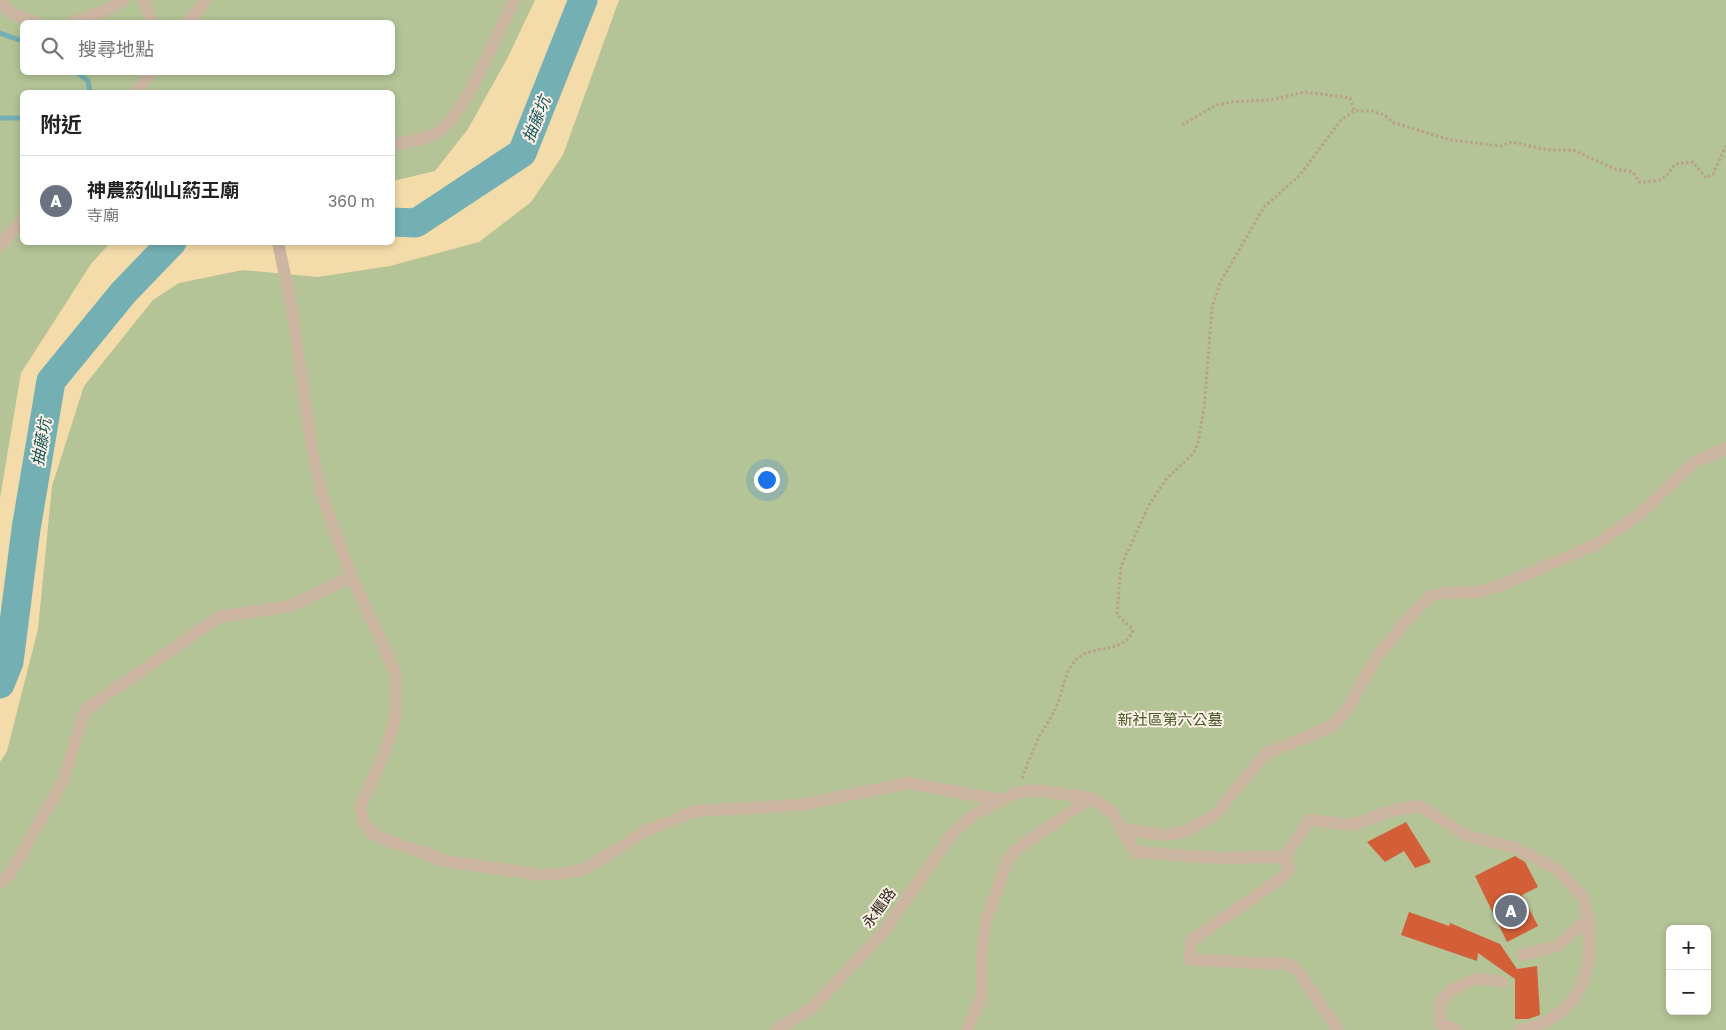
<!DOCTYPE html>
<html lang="zh-TW">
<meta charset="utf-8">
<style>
:root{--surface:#fff;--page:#f2f2f2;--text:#222;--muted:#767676;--line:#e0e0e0;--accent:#2563eb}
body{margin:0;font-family:"Golos Text","Noto Sans TC",sans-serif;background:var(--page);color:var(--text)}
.controls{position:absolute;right:15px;bottom:15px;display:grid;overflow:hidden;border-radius:8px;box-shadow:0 2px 8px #0003}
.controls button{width:45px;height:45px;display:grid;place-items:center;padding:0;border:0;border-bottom:1px solid var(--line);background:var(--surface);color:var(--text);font:25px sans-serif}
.you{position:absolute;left:766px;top:479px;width:18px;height:18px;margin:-12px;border:4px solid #fff;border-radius:50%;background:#1a73e8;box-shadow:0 0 0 8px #1a73e833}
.badge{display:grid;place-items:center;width:32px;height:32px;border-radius:50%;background:var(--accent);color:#fff;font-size:16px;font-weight:700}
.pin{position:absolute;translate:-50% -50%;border:2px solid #fff;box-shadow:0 1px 5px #0006}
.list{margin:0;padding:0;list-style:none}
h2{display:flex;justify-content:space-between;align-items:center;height:65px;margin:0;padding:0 20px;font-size:21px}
h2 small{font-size:16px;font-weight:400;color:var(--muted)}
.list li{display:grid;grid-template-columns:32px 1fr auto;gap:15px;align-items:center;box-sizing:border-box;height:90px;padding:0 20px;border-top:1px solid var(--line)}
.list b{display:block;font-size:19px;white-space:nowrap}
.list p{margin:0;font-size:16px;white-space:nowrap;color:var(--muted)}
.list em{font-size:16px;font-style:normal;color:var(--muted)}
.icon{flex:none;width:28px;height:28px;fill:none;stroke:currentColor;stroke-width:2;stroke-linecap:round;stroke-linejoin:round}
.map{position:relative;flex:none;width:1726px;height:1030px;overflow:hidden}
.search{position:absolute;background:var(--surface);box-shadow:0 2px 8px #0003;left:20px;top:20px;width:375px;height:55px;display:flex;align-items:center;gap:12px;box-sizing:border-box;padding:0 18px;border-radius:8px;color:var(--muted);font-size:19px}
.panel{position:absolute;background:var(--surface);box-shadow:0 2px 8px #0003;left:20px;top:90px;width:375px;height:155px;border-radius:8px}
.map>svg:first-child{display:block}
.green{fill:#b4c496;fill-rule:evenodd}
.sand{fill:#f3dbaa}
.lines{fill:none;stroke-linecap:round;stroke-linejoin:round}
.stream{stroke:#74b0b3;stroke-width:5}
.river{stroke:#74b0b3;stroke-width:29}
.building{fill:#d25f37}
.path{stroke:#b8a08c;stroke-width:3;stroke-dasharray:2.5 2.5;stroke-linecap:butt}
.minor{stroke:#ccb6a2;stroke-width:12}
.labels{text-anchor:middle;stroke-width:4;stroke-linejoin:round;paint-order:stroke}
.park-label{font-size:15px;fill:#455727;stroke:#fbf1e4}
.street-label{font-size:15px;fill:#362b25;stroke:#fbf1e4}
.water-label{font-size:16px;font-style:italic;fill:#17565c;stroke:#fbf1e4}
</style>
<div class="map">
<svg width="1726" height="1030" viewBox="0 0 1726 1030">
<rect width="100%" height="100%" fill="#f3e7d7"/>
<path class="green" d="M 0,0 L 1726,0 L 1726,1030 L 0,1030 ZM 22,22 L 392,22 L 392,72 L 22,72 ZM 22,92 L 392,92 L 392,242 L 22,242 ZM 1670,929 L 1707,929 L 1707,1011 L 1670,1011 Z"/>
<path class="sand" d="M 535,0 L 619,0 L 563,155 L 531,202 L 479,242 L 390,266 L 318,277 L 243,270 L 179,283 L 153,300 L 84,386 L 52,486 L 38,629 L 7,751 L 0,762 L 0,498 L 21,373 L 91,264 L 110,243 L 392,242 L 393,181 L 435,171 L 468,129 L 508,57 Z"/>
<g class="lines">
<path class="stream" d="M 0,33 L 22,41
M 77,72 L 88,81 L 90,92
M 0,118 L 22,118"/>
<path class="river" d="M 392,222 L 416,223 L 522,153 L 583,0
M 0,684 L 9,662 L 26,529 L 51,381 L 123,293 L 172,242"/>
</g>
<path class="building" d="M 1406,822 L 1431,862 L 1415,868 L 1404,851 L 1385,862 L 1367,842 Z
M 1515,856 L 1525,862 L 1538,887 L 1522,895 L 1538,926 L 1507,942 L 1475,876 Z
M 1409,912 L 1449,926 L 1450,923 L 1500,944 L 1517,969 L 1537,966 L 1540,1015 L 1528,1019 L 1515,1019 L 1515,979 L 1478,953 L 1477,961 L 1401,935 Z"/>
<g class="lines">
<path class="path" d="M 1182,125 L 1216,105 L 1231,102 L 1270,100 L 1305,92 L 1350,98 L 1354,111
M 1022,778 C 1027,766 1032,752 1038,739 C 1043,729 1050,720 1055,710 C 1063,694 1064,669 1078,658 C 1096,644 1124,654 1133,630 L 1117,614 L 1121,566 L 1149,505 L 1167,478 L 1193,454 L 1198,443 L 1204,409 L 1212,308 L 1220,283 L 1264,207 L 1300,175 L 1341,120 L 1354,111 L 1372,111 L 1384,115 L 1394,123 L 1451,140 L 1501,146 L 1512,142 L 1548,150 L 1573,150 L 1615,169 L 1633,172 L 1639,182 C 1658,182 1665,181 1675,164 L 1693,162 L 1706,178 L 1713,174 L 1726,146"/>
<path class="minor" d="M 143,0 L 152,22
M 0,3 L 15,15 L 37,22
M 73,22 L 102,12 L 123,0
M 189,22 L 206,0
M 136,92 L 152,72
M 392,145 C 406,142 425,140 437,133 C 464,117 499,30 514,0
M 278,242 L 292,309 L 312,450 L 323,499 L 352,577 L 396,674 L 396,716 L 385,752 L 360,807 L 364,823 L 374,835 L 445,861 L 542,875 L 565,873 L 583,870 L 646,831 L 695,811 L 800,805 L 908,783 L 1001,800 L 1016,793 L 1034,790 L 1091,798 L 1112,812 L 1135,852 L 1215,858 L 1285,857 L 1289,868 L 1282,878 L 1192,940 L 1189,960 L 1287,964 L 1298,971 L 1338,1030
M 0,246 L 22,220
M 1121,829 L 1166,835 L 1184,832 L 1215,815 L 1265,754 L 1332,726 L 1346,712 L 1376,658 L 1411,615 L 1431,596 L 1443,593 L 1478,592 L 1502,585 L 1595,545 L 1640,514 L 1693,463 L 1726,448
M 1285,857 L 1309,820 L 1353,825 L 1394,810 L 1419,806 L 1468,836 L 1516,848 L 1558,870 L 1584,898 L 1588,919 L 1557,946 L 1523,955
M 0,883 L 10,874 L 63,781 L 85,710 L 219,617 L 290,606 L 352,577
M 776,1030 L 812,1008 L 882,934 L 952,834 L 972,816 L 1001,800
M 967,1030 L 982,995 L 982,953 L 986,921 L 1007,861 L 1014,851 L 1091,798
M 1457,1030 L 1441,1024 L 1440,1002 L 1450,991 L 1477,978 L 1502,982
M 1520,1030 C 1579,1018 1595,974 1588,919"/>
</g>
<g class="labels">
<g class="park-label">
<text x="1170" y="725">新社區第六公墓</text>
</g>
<g class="street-label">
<text transform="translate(879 908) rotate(-54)" y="5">永櫃路</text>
</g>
<g class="water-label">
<text transform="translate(536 119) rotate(-68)" y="6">抽藤坑</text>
<text transform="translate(41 442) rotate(-80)" y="6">抽藤坑</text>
</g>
</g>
</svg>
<div class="controls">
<button>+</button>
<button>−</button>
</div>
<div class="you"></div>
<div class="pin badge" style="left:1511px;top:911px;background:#6b7280">A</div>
<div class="search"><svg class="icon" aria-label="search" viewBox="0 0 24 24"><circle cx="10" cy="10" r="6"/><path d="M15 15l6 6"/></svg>搜尋地點</div>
<section class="panel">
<h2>附近<small></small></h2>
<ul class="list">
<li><span class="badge" style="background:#6b7280">A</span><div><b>神農葯仙山葯王廟</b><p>寺廟</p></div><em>360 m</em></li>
</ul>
</section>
</div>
